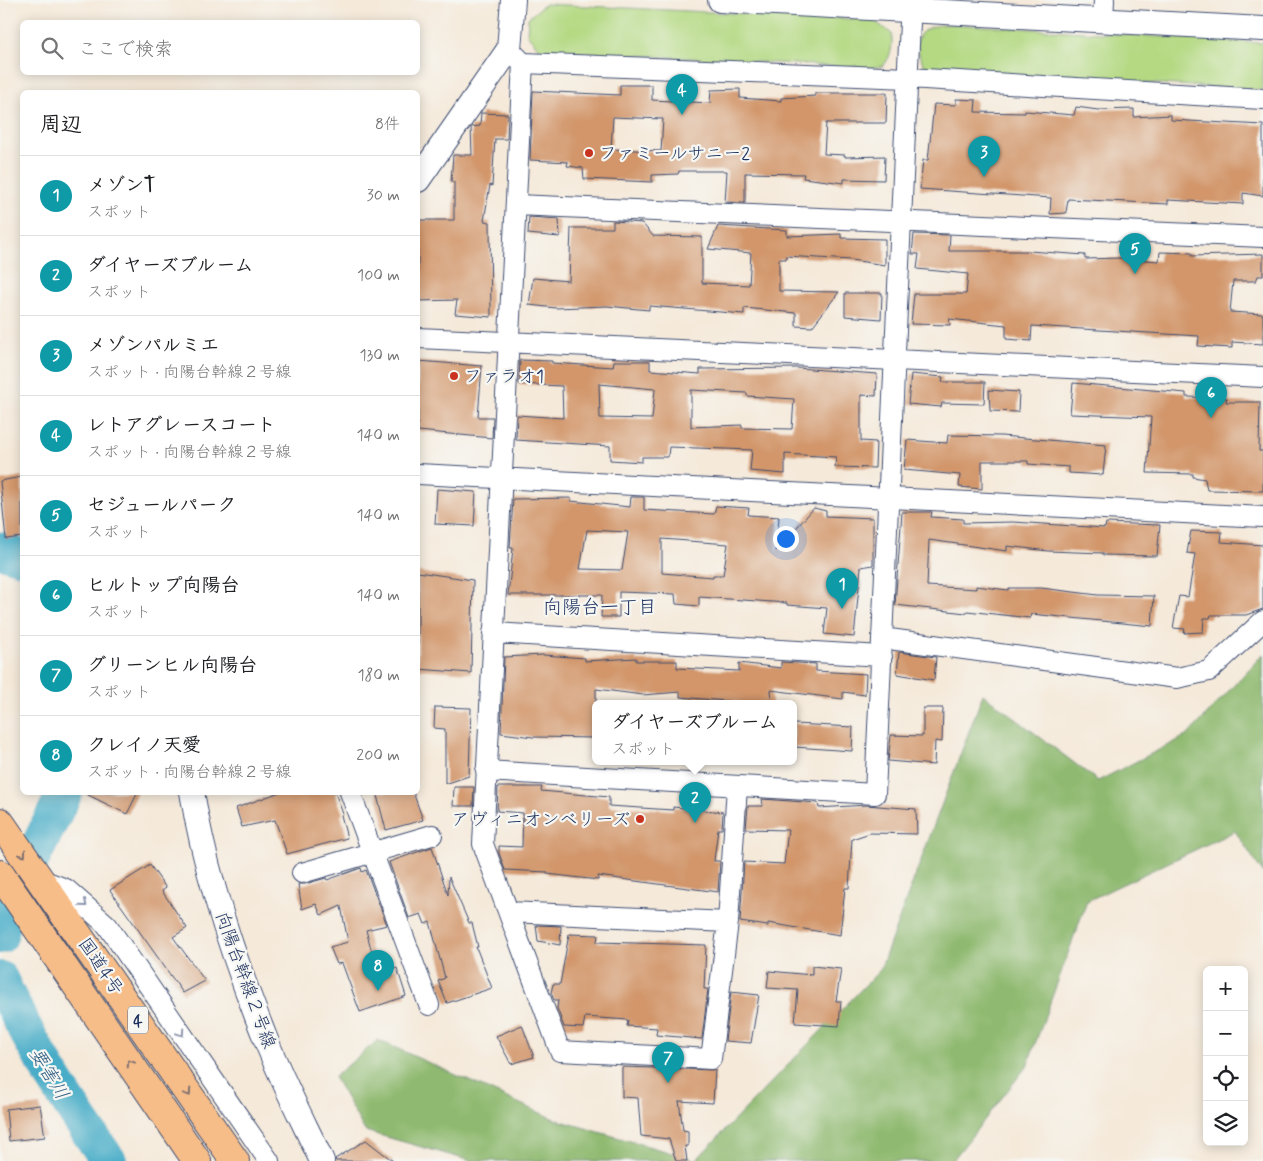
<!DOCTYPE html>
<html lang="ja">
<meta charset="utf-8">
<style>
:root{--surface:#fff;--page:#f6f6f6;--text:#202124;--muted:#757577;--line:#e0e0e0;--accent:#0f766e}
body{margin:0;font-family:Mynerve,"Klee One",sans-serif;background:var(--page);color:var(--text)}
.controls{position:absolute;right:15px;bottom:15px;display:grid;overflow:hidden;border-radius:8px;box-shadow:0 2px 12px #0003}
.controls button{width:45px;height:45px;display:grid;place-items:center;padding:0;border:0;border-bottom:1px solid var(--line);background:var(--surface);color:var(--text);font:25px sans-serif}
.you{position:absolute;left:785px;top:538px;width:18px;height:18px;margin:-12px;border:4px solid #fff;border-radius:50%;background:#1a73e8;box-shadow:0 0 0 8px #1a73e833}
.badge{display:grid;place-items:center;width:32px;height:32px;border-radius:50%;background:var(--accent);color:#fff;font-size:16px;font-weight:700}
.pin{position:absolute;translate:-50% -41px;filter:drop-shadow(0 1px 2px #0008)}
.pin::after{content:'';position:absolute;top:26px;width:18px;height:15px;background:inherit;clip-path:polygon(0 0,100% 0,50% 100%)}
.popup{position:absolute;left:592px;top:700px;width:205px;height:65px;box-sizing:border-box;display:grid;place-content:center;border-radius:8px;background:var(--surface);filter:drop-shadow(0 1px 4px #0005);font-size:16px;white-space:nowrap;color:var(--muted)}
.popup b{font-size:19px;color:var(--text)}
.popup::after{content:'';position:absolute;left:50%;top:100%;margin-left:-10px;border:10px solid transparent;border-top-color:var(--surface)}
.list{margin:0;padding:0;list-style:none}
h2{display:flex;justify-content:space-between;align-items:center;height:65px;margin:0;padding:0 20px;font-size:21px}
h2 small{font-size:16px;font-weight:400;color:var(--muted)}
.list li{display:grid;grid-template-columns:32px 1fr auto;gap:15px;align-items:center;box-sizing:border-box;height:80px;padding:0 20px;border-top:1px solid var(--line)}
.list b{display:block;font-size:19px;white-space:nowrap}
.list p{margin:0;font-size:16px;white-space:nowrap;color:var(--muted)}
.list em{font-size:16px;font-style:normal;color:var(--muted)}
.icon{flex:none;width:28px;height:28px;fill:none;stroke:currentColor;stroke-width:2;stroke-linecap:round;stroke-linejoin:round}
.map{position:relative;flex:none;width:1263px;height:1161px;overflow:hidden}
.search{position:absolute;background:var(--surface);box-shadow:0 2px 12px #0003;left:20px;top:20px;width:400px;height:55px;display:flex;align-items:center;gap:12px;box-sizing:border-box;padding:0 18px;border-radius:8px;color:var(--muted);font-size:19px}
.panel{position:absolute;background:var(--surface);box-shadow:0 2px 12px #0003;left:20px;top:90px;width:400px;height:705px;border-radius:8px}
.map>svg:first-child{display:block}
.green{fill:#b4d982;stroke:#688470}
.forest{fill:#8fb970;stroke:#557467}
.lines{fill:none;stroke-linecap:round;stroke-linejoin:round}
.river{stroke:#48adc8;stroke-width:36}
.building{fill:#d2966a;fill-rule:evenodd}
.minor-casing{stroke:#3c4b70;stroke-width:22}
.tertiary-casing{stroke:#3c4b70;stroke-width:26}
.trunk-casing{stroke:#3c4b70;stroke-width:30}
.minor{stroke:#fff;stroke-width:20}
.tertiary{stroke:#fff;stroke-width:24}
.trunk{stroke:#f7bd88;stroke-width:28}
.oneway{stroke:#7e6f71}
.oneway2{stroke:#8d97ae}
.poi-dot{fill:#c8321e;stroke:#f6f6f2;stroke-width:2}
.labels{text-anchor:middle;stroke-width:4.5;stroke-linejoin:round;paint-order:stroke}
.shield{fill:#f6f6f2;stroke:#5d6b8a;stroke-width:1}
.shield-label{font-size:16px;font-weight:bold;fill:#1b2f5e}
.poi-label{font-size:18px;fill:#1b2f5e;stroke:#f6f6f2;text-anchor:start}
.street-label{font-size:18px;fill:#1b2f5e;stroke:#f6f6f2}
.neighbourhood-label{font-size:19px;fill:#1b2f5e;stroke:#f6f6f2}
.water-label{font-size:19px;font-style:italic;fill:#2b5b83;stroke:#f6f6f2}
</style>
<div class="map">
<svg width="1263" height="1161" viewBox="0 0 1263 1161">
<rect width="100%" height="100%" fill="#f6f6f2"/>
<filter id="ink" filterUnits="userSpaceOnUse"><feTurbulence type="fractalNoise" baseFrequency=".02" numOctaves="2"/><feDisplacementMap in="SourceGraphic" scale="10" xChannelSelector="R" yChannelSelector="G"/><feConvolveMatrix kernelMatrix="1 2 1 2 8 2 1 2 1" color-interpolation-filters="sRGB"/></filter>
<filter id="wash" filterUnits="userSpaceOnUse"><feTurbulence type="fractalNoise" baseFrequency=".0096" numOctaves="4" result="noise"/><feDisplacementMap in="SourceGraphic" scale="20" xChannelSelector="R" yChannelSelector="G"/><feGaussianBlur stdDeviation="1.12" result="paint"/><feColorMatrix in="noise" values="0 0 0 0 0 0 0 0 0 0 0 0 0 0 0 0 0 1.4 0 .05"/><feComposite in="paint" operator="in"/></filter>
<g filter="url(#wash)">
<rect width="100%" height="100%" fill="#f5e9d9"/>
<path class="green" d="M 545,4 L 873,20 L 892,34 C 892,48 892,55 883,66 L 868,68 L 540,50 L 527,34 L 528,18 Z
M 951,24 L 1263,43 L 1263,90 L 936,71 L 924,65 C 908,36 922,25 951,24 Z"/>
<path class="forest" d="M 1263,654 L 1263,873 L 1235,831 L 1087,901 L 1027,1066 L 952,1161 L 471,1161 L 365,1131 L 334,1077 L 378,1040 L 554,1119 L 696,1160 L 880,970 L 983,694 L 1098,781 L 1188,735 Z"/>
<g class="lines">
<path class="river" d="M 0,550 L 22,557
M 0,936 L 6,912 L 65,792
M 0,979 C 30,1044 67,1103 109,1161"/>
</g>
<g id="blocks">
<path class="building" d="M 620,85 L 652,85 L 652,100 L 710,103 L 711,90 L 740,89 L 740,98 L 781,101 L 781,98 L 815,96 L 815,93 L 887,93 L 886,123 L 826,123 L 824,154 L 845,155 L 845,157 L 885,156 L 884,180 L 844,179 L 844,183 L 803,178 L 804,174 L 745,173 L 745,203 L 725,202 L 727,171 L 679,171 L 678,174 L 652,175 L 652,182 L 584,179 L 583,168 L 567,166 L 568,162 L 530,160 L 533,91 L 620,95 ZM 613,117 L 663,119 L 661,151 L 611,149 Z
M 956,99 L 976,100 L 975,112 L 1025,113 L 1025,111 L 1074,115 L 1076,107 L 1098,110 L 1134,109 L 1134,117 L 1171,115 L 1171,120 L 1263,125 L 1263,196 L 1243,193 L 1243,204 L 1168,200 L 1168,204 L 1068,199 L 1066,213 L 1050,214 L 1051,198 L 920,189 L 923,160 L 928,160 L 934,104 L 956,105 Z
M 481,113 L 508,114 L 507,139 L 495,139 L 492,186 L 490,185 L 484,221 L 490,222 L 491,317 L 455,314 L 457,300 L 418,301 L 418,220 L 454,220 L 454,182 L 451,182 L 453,155 L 472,155 L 471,127 L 480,126 Z
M 529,217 L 559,219 L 560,237 L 528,234 Z
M 613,221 L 642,223 L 653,236 L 702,237 L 702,283 L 749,285 L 751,253 L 708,249 L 718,226 L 787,230 L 787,236 L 841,234 L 841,238 L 885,239 L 885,265 L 851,260 L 786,256 L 786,259 L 779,259 L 779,291 L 839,292 L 812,327 L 796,326 L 796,313 L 744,308 L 744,314 L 649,306 L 649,310 L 607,306 L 556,308 L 529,305 L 533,278 L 569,281 L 571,228 L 613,228 Z
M 914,234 L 950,235 L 949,251 L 1029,251 L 1085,255 L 1085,259 L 1120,258 L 1159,261 L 1160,252 L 1192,253 L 1192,256 L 1263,254 L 1263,276 L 1258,276 L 1256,281 L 1233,281 L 1230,312 L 1263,314 L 1263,344 L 1232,342 L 1232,348 L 1198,346 L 1199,336 L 1032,326 L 1031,341 L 1006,339 L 1006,325 L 949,319 L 950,325 L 911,324 L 914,294 L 966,294 L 968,274 L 917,269 L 919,254 L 912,254 Z
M 845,293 L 882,293 L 881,319 L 845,316 Z
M 520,360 L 552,361 L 552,363 L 613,367 L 614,361 L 650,361 L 650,370 L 700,374 L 700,369 L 797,368 L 877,374 L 876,396 L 861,395 L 861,441 L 876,442 L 875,468 L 835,467 L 836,457 L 785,454 L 785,474 L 750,471 L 752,450 L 669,447 L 668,457 L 642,457 L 642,462 L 610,460 L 610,446 L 516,440 L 517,415 L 563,418 L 562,386 L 519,384 ZM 599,384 L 655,389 L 652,419 L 600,418 ZM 691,390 L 747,393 L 747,396 L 794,399 L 792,429 L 742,428 L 742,425 L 691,427 Z
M 418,361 L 482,366 L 478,417 L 493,417 L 492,438 L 418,431 Z
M 911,374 L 943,377 L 942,382 L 985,382 L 984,404 L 942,403 L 941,407 L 908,404 Z
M 1073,383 L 1186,393 L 1186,397 L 1227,398 L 1226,402 L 1260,402 L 1259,451 L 1263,451 L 1263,491 L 1207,490 L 1205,479 L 1193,477 L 1193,474 L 1147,473 L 1151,417 L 1070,414 Z
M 989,390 L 1019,392 L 1018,412 L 990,411 Z
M 948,435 L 1001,436 L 1106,445 L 1103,475 L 1069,473 L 1069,467 L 1028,464 L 1028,461 L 982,461 L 982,489 L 959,487 L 960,475 L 904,470 L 907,440 L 947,443 Z
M 22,477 L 22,537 L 6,539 L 0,481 Z
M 437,489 L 476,492 L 474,526 L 435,524 Z
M 631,497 L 644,497 L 644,510 L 714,514 L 716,506 L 749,508 L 748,515 L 779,517 L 776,551 L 814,508 L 826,511 L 826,516 L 873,518 L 873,565 L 861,567 L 854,637 L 824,634 L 827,608 L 787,605 L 787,603 L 699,597 L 699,606 L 676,604 L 675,594 L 619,592 L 619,617 L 601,617 L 602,595 L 508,595 L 513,548 L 510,548 L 513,499 L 571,498 L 571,501 L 630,507 ZM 587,530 L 628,532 L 622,570 L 580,569 ZM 662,539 L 728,544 L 723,575 L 713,575 L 713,577 L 662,573 Z
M 902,512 L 932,512 L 931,517 L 963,519 L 963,523 L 1013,522 L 1105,528 L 1106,523 L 1160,525 L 1157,556 L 1103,555 L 1103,553 L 1048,551 L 1007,546 L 1007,551 L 929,540 L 927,586 L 976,589 L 976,586 L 1008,590 L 1009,588 L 1041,588 L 1098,595 L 1154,596 L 1152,626 L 1031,614 L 1030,618 L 967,611 L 966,613 L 895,605 Z
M 1191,531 L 1222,532 L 1221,542 L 1263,545 L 1263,609 L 1246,615 L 1211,615 L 1210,618 L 1204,618 L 1203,632 L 1184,633 L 1185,629 L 1173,628 L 1179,596 L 1188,597 L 1195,554 L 1187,553 Z
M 418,572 L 473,580 L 471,673 L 418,669 Z
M 899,652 L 936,657 L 934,680 L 897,674 Z
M 543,655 L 585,658 L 585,661 L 636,658 L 636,661 L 677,661 L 677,668 L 739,671 L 739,663 L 781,668 L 781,662 L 816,664 L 816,671 L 866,674 L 865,695 L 843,692 L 843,699 L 771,690 L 772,704 L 737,704 L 737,702 L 680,697 L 680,692 L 643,695 L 596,689 L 596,738 L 533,737 L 501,733 L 504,657 Z
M 435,707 L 471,708 L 469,776 L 445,784 L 445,729 L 434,728 Z
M 923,708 L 943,708 L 942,742 L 935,741 L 934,765 L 888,761 L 891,735 L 923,736 Z
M 794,724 L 853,727 L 852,751 L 794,747 Z
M 454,787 L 474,787 L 473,806 L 453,806 Z
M 498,787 L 542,787 L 541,791 L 609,797 L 609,806 L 673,810 L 673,807 L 723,812 L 722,829 L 718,829 L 714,861 L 720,861 L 718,892 L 598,876 L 598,880 L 547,874 L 547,872 L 505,870 L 499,853 L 499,846 L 522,847 L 523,813 L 497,811 Z
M 82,792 L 138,792 L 127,814 Z
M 280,792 L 335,792 L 343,814 L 341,815 L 347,838 L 287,854 L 275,820 L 242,827 L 236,808 Z
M 376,792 L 413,792 L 423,820 L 386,830 Z
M 762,799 L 818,803 L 819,808 L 866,805 L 916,809 L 917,834 L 870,833 L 852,839 L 849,888 L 845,888 L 840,935 L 768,923 L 768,926 L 740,922 L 744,862 L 784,864 L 788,830 L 746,829 L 748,806 L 763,806 Z
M 432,847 L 448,895 L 449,877 L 469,923 L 472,923 L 478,947 L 476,947 L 492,988 L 447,1003 L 438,981 L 445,978 L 430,922 L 425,924 L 421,914 L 409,918 L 389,862 Z
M 150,865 L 166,888 L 162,891 L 187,928 L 173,937 L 205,981 L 183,993 L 110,890 Z
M 361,868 L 362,872 L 366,870 L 387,925 L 366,930 L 378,975 L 397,968 L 406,996 L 360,1012 L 342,963 L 337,964 L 330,947 L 348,942 L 341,906 L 321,915 L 316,904 L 302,909 L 298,884 L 305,884 L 326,878 L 327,880 Z
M 536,925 L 561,926 L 560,945 L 538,941 Z
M 569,934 L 598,935 L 597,942 L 706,945 L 704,989 L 708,989 L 702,1039 L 656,1035 L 657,1028 L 627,1026 L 628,1020 L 585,1017 L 583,1028 L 564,1027 L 557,1008 L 558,1000 L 554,1000 L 551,993 L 553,984 L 560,984 Z
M 812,966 L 841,969 L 836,1001 L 841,1001 L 839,1026 L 795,1023 L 798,990 L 767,988 L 769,971 L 812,975 Z
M 731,992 L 759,995 L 751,1043 L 725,1041 Z
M 522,1025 L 534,1057 L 511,1064 L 496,1036 Z
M 622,1067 L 715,1070 L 713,1103 L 679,1101 L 683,1130 L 688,1131 L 688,1146 L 685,1146 L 687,1161 L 676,1161 L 669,1139 L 641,1136 L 638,1098 L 622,1097 Z
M 40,1105 L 45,1137 L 9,1141 L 6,1109 Z
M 366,1140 L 393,1161 L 336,1161 L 335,1159 Z"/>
</g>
</g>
<g filter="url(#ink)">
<use href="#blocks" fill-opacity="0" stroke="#3c4b70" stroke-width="1"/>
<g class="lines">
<defs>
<path id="minor" d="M 1103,20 L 1104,0
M 509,49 L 523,63 L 483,844 L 560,1051 L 711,1059 L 728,922 L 737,787
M 523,63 L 908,78 L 1263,99
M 516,205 L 1263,237
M 418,338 L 1263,377
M 418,474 L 1263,517
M 493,633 L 882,656
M 882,638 L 1177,678 L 1209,671 L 1263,621
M 486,771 L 875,794 L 911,0
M 350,792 L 429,1005
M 302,873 L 432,835
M 42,880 L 66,889 L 107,925 L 269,1161
M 509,912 L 728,922"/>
<path id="tertiary" d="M 720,0 L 1263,29
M 418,180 L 509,49 L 513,0
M 192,792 C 206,877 234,960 266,1040 C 282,1081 303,1121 322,1161"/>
<path id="trunk" d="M 0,822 L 235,1161
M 0,874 L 197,1161"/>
</defs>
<use href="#minor" class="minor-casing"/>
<use href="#tertiary" class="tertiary-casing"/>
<use href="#trunk" class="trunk-casing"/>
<use href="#minor" class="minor"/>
<use href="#tertiary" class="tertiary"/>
<use href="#trunk" class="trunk"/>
</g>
<defs><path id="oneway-chevron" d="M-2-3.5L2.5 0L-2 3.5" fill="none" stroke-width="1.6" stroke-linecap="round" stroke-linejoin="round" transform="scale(1.25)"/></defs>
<g class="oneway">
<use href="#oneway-chevron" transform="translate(23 854) rotate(54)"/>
<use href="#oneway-chevron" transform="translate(130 1063) rotate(-124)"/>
<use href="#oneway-chevron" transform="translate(188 1093) rotate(56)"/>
</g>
<g class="oneway2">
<use href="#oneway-chevron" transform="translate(84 904) rotate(41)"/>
<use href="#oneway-chevron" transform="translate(181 1033) rotate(56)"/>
</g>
</g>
<g class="poi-dot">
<circle cx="589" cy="153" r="5"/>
<circle cx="454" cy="376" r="5"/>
<circle cx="640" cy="819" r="5"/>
</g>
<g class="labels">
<rect class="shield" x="128" y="1006.5" width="20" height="27" rx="4"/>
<g class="shield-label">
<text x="138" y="1026">4</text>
</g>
<g class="poi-label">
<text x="599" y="159">ファミールサニー2</text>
<text x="464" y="382">ファラオ1</text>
<text x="630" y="825" text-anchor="end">アヴィニオンベリーズ</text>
</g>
<g class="street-label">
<text transform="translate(101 966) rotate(56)" y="6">国道4号</text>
<text transform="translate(246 980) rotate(70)" y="6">向陽台幹線２号線</text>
</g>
<g class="neighbourhood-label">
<text x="600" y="613">向陽台一丁目</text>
</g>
<g class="water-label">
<text transform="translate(50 1073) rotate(59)" y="7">要害川</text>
</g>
</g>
</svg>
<div class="controls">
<button>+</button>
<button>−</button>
<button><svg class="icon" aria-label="locate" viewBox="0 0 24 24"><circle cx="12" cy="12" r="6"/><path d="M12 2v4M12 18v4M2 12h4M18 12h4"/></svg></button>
<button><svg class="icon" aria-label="layers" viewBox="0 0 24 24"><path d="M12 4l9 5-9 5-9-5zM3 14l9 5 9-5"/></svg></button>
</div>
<div class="you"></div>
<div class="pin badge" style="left:842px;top:609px;background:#0f9aa8">1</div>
<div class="pin badge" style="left:695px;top:823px;background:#0f9aa8">2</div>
<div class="popup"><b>ダイヤーズブルーム</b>スポット</div>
<div class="pin badge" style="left:984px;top:177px;background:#0f9aa8">3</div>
<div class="pin badge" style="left:682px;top:115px;background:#0f9aa8">4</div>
<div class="pin badge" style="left:1135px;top:274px;background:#0f9aa8">5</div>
<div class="pin badge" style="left:1211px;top:418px;background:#0f9aa8">6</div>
<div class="pin badge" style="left:668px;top:1083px;background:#0f9aa8">7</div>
<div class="pin badge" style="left:378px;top:991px;background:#0f9aa8">8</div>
<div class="search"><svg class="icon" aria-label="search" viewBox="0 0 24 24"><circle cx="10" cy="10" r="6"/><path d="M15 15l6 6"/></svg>ここで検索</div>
<section class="panel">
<h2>周辺<small>8件</small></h2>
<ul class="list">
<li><span class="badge" style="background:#0f9aa8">1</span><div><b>メゾンT</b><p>スポット</p></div><em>30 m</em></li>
<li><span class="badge" style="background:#0f9aa8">2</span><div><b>ダイヤーズブルーム</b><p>スポット</p></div><em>100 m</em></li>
<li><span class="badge" style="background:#0f9aa8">3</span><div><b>メゾンパルミエ</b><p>スポット · 向陽台幹線２号線</p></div><em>130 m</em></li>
<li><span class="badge" style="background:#0f9aa8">4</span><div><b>レトアグレースコート</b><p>スポット · 向陽台幹線２号線</p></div><em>140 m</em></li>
<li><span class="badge" style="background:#0f9aa8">5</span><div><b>セジュールパーク</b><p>スポット</p></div><em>140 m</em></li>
<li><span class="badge" style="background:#0f9aa8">6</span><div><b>ヒルトップ向陽台</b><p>スポット</p></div><em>140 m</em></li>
<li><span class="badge" style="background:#0f9aa8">7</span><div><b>グリーンヒル向陽台</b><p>スポット</p></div><em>180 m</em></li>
<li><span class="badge" style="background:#0f9aa8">8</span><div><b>クレイノ天愛</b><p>スポット · 向陽台幹線２号線</p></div><em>200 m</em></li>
</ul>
</section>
</div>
